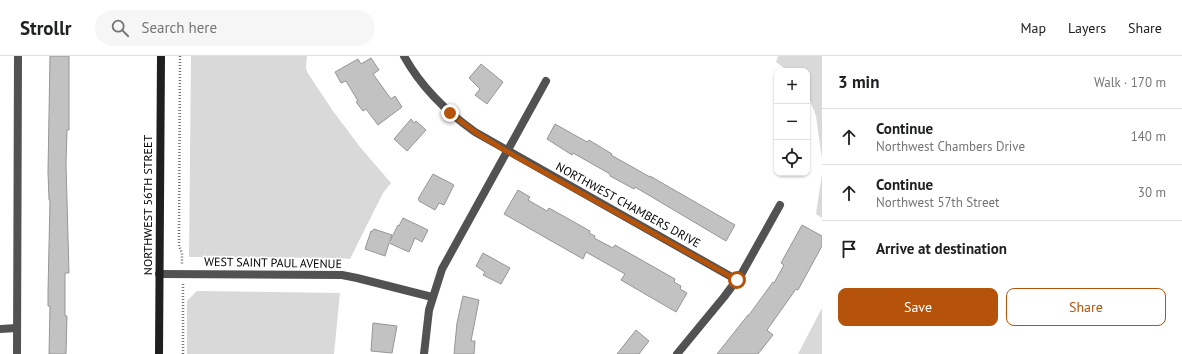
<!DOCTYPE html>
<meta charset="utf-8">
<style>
:root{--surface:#fff;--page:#f6f6f6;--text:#202124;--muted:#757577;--line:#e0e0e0;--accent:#b45309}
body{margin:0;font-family:"PT Sans",sans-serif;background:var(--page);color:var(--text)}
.controls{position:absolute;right:12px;top:12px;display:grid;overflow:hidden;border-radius:8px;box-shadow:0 1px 3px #0004}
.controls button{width:36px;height:36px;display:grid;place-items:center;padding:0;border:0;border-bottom:1px solid var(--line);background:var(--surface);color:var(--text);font:20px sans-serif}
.stop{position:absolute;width:12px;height:12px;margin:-9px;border:3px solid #b45309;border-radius:50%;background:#fff}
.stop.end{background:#b45309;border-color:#fff;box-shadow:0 1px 4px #0008}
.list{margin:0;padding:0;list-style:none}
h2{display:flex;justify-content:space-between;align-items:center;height:52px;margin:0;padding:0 16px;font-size:17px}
h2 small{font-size:13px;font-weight:400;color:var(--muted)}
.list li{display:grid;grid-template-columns:26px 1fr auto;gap:12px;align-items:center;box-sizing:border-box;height:56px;padding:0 16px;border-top:1px solid var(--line)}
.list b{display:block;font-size:15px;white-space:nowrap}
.list p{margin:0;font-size:13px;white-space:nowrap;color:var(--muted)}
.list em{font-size:13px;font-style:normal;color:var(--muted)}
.actions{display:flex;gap:8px;padding:12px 16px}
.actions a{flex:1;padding:9px 0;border:1px solid var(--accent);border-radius:8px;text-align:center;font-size:14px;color:var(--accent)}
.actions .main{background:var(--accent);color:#fff}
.icon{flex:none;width:22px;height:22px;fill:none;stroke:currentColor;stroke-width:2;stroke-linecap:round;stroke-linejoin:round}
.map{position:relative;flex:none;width:822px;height:298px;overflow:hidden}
header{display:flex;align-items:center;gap:24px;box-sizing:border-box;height:56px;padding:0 20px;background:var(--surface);border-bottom:1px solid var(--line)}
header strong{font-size:19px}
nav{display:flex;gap:22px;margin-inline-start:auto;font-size:14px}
.search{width:280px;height:36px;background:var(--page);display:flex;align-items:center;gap:10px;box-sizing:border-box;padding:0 14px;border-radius:22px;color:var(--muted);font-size:15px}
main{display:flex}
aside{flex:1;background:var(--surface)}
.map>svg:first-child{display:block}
.green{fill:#d9d9d9}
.building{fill:#c2c2c2;stroke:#969696}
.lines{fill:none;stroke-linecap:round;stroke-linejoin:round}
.path{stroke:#747474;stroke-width:2.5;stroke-dasharray:1 2;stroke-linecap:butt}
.minor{stroke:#525252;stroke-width:8}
.secondary{stroke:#1f1f1f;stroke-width:8}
.route{stroke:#b45309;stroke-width:5}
.labels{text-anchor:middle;stroke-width:3.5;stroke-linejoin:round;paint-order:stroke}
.street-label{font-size:12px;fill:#000;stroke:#fff}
</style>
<header>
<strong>Strollr</strong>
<div class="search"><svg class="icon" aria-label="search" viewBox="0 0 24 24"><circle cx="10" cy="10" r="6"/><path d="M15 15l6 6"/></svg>Search here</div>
<nav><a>Map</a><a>Layers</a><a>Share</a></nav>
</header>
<main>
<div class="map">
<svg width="822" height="298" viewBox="0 0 822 298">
<rect width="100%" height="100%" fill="#fff"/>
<path class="green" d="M 191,0 L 307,0 L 306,11 L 307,16 L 333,55 L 360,91 L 391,127 L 383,137 L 350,203 L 336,202 L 189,201 Z
M 778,0 L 822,0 L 822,103 L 816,60 L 807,37 L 807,15 L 788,15 L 776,6 Z
M 822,118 L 822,162 L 816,158 Z
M 197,235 L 340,237 L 334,298 L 187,298 L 187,245 Z
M 822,252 L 822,298 L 798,298 Z"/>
<path class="building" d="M 50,0 L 69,0 L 69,74 L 67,74 L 66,108 L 69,217 L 65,217 L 65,260 L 67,260 L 66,298 L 49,298 L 50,250 L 48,250 L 48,236 L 50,144 L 49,144 L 48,116 Z
M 371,2 L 379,14 L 373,18 L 391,43 L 395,40 L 402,51 L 378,69 L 366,53 L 363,55 L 356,46 L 358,45 L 346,25 L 341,27 L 335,16 L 358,3 L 361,8 Z
M 481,8 L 503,26 L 487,48 L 475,39 L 480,33 L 469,22 Z
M 411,63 L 414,67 L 416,65 L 426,74 L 407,95 L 394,83 Z
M 555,68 L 587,86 L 589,84 L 612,98 L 611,99 L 650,121 L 650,120 L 735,169 L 726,185 L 635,131 L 634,133 L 610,120 L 610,118 L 573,97 L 572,99 L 547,83 Z
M 433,118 L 454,129 L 444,149 L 439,147 L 435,154 L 419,145 L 419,144 L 418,143 Z
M 518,134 L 530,141 L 528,144 L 547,155 L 549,152 L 590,175 L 589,177 L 595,180 L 594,182 L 613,192 L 615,189 L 675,223 L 674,226 L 681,230 L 680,233 L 687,237 L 676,256 L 621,224 L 625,218 L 586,196 L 583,203 L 504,158 Z
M 403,162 L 428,174 L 422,186 L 415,182 L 409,196 L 389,187 L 385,200 L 365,193 L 371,175 L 373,175 L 374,173 L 392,179 L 390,185 L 398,169 L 399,170 Z
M 802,169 L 822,180 L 822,190 L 798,234 L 796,233 L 767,274 L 773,279 L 758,298 L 717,298 L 748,259 L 749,259 L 773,226 L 774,227 L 784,209 L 781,207 Z
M 483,197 L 510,212 L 501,228 L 483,219 L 485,216 L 476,210 Z
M 463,240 L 479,244 L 471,285 L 475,285 L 474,298 L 454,298 L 457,267 Z
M 373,267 L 397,270 L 392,297 L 371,295 Z
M 636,274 L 649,285 L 639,298 L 617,298 Z"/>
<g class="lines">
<path class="path" d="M 180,0 L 179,190 L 182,197 L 182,209
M 183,228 L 183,298"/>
<path class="minor" d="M 404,0 C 421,31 447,56 475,76 L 737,224
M 159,218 L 342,219 L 357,222 L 432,241
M 0,273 L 17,272
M 17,298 L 18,0
M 424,298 L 429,254 L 442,213 L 546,25
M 677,298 L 724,241 L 742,217 L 780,149"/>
<path class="secondary" d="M 159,298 L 161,0"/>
</g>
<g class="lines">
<path class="route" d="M 450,57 L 475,76 L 506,95 L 737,224"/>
</g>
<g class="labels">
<g class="street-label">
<text transform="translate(148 149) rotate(-90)" y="4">NORTHWEST 56TH STREET</text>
<text transform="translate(628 149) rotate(29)" y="4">NORTHWEST CHAMBERS DRIVE</text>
<text transform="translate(273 207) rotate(1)" y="4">WEST SAINT PAUL AVENUE</text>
</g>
</g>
</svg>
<div class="controls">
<button>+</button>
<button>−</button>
<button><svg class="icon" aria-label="locate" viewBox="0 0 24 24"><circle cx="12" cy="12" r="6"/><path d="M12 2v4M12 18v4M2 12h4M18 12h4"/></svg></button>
</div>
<div class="stop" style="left:737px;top:224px"></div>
<div class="stop end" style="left:450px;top:57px"></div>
</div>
<aside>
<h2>3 min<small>Walk · 170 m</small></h2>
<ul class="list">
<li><svg class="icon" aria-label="ahead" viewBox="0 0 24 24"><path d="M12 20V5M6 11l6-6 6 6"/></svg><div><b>Continue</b><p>Northwest Chambers Drive</p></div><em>140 m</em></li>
<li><svg class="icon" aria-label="ahead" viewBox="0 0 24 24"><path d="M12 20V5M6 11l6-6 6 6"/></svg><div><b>Continue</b><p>Northwest 57th Street</p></div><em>30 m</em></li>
<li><svg class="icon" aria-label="arrive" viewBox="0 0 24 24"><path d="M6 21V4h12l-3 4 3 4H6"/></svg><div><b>Arrive at destination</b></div></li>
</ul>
<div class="actions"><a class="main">Save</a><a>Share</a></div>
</aside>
</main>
